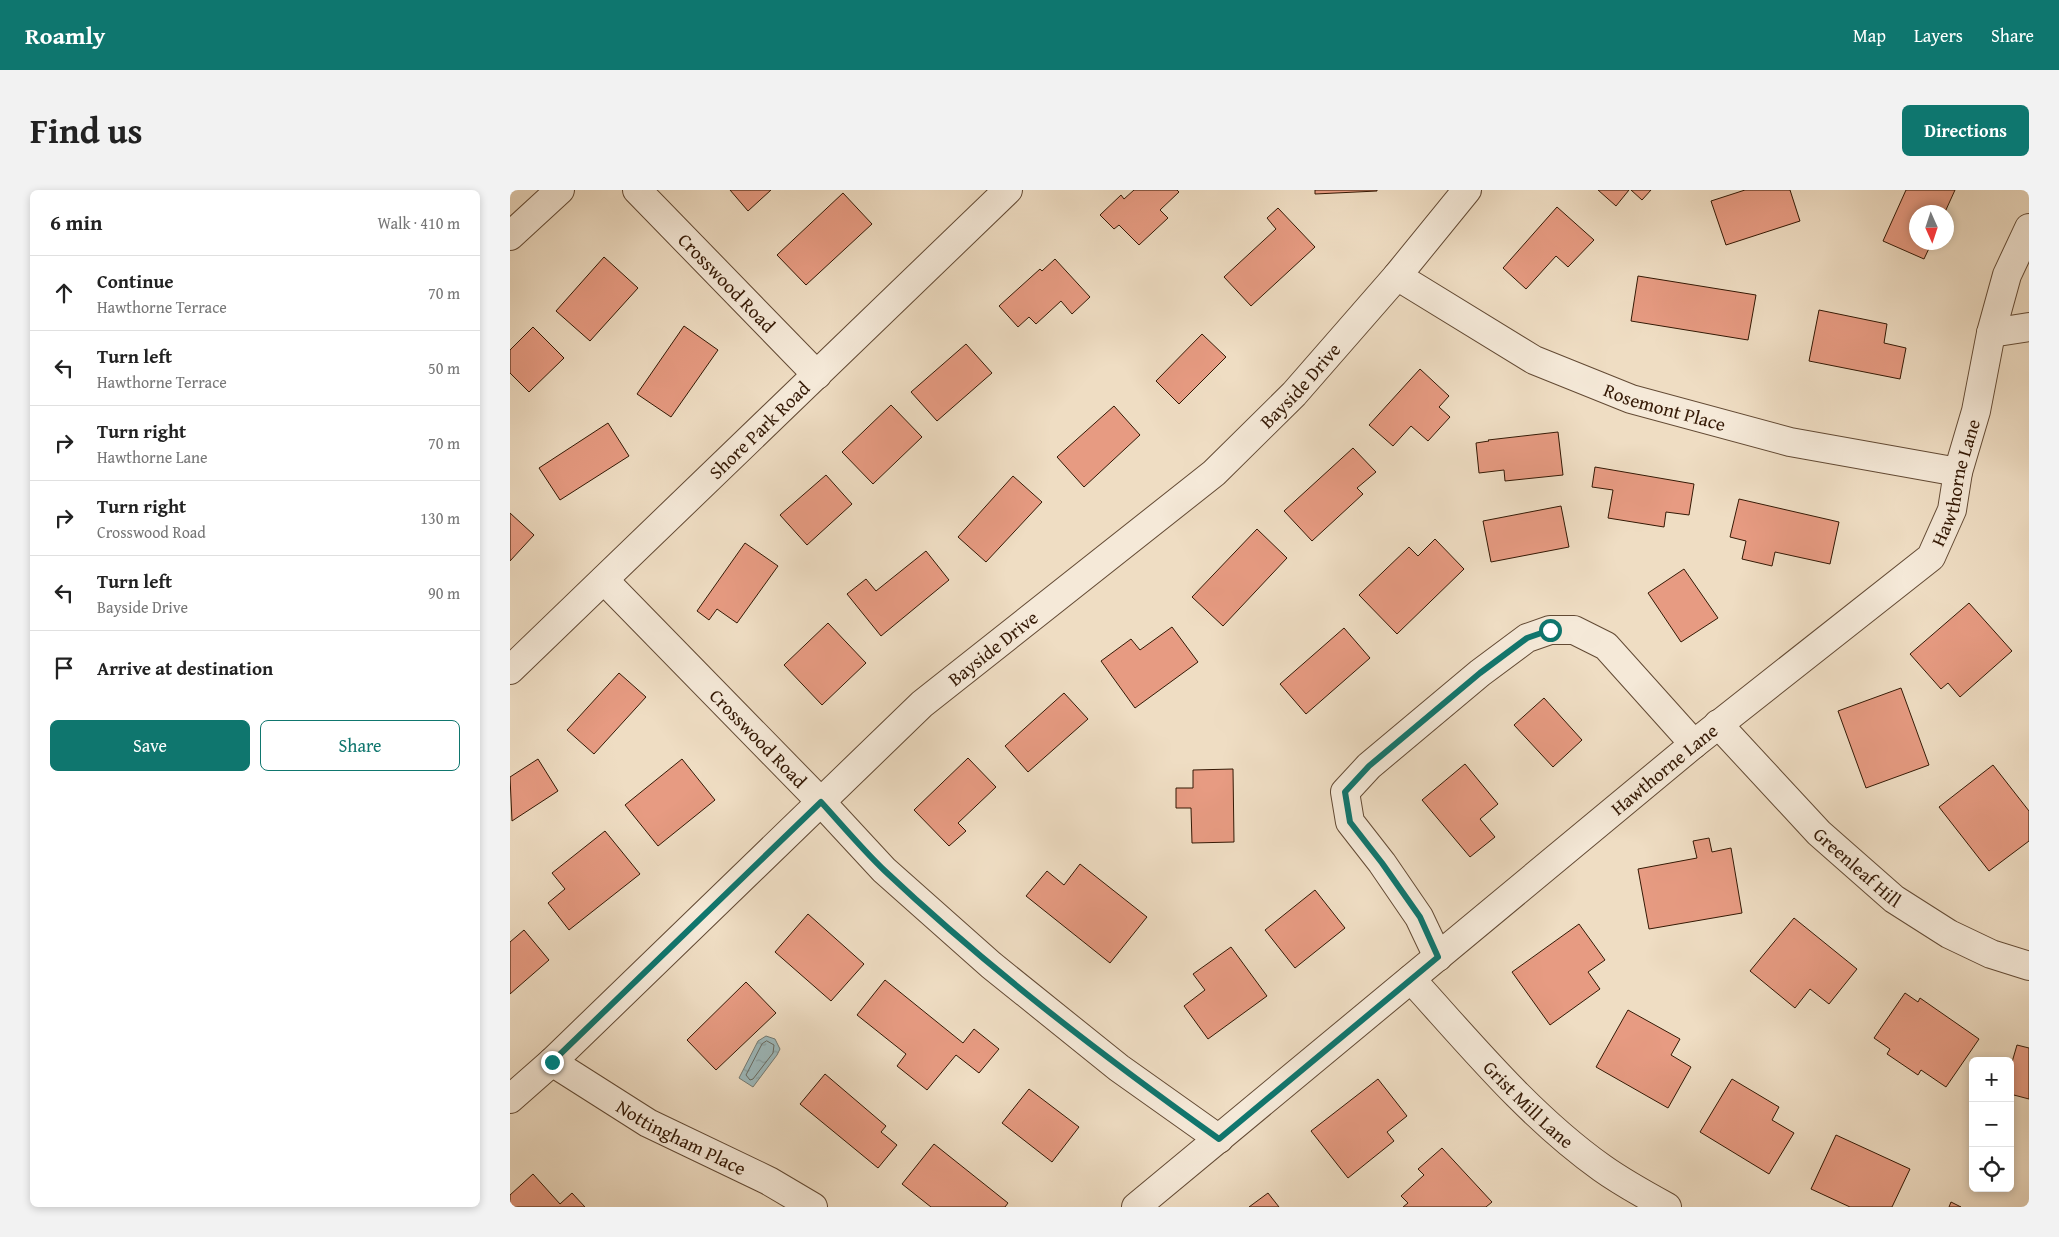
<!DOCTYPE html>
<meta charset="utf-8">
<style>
:root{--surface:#fff;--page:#f2f2f2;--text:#222;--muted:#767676;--line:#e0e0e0;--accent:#0f766e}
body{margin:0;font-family:"Gentium Book Plus",serif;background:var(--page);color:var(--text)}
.controls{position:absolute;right:15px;bottom:15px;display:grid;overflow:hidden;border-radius:8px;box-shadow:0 2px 8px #0003}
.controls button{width:45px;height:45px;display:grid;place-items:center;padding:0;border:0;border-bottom:1px solid var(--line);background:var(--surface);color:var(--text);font:25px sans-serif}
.compass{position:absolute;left:1399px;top:15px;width:45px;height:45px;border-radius:50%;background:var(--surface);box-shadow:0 2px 8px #0003;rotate:177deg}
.stop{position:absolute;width:15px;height:15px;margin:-11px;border:4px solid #0f766e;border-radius:50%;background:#fff}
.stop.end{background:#0f766e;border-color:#fff;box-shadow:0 1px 5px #0008}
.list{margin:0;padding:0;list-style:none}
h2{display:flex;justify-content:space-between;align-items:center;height:65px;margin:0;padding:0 20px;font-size:21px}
h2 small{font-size:16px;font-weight:400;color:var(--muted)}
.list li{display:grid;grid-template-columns:32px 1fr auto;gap:15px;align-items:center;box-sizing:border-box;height:75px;padding:0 20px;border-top:1px solid var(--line)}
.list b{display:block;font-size:19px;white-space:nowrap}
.list p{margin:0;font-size:16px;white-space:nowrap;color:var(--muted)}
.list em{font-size:16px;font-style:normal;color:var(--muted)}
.actions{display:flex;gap:10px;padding:15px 20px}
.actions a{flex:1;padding:11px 0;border:1px solid var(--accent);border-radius:8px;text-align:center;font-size:18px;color:var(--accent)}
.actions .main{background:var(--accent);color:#fff}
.icon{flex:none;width:28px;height:28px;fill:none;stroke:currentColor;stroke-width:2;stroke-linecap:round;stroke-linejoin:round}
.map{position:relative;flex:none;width:1519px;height:1017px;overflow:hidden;border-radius:8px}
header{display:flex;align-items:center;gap:30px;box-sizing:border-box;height:70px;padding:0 25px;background:var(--accent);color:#fff}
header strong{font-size:24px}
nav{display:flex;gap:28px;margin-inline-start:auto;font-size:18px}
.intro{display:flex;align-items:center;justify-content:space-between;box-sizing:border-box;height:120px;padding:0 30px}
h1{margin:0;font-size:35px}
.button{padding:12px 22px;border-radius:8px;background:var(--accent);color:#fff;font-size:18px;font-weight:700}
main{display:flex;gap:30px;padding:0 30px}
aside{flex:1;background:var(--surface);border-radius:8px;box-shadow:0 2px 8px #0003}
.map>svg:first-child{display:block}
.water{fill:url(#water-ripples);stroke:#737a73}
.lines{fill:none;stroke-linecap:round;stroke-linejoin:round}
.shore{stroke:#686a61;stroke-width:1}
.building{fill:#e79b82;stroke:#341905}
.minor-casing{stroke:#634a34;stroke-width:30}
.minor{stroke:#f5e9d8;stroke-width:28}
.route{stroke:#0f766e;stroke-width:6}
.labels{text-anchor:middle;stroke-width:5;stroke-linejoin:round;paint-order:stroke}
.street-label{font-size:19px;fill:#341905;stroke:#f5e9d8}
</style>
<header>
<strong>Roamly</strong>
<nav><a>Map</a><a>Layers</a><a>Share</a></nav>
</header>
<div class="intro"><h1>Find us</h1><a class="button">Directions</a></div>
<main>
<aside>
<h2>6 min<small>Walk · 410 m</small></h2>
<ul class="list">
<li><svg class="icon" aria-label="ahead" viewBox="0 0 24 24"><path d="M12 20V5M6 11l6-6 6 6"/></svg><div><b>Continue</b><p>Hawthorne Terrace</p></div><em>70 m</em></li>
<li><svg class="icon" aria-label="left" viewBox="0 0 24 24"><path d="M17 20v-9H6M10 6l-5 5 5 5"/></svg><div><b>Turn left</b><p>Hawthorne Terrace</p></div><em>50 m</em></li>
<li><svg class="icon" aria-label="right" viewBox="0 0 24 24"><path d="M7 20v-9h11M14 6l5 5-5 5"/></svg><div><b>Turn right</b><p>Hawthorne Lane</p></div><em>70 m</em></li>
<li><svg class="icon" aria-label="right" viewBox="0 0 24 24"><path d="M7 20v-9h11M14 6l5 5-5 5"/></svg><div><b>Turn right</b><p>Crosswood Road</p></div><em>130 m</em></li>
<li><svg class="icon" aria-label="left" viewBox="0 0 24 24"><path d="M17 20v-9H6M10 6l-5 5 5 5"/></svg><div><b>Turn left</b><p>Bayside Drive</p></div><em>90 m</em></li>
<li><svg class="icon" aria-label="arrive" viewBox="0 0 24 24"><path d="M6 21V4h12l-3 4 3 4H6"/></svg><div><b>Arrive at destination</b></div></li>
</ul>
<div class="actions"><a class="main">Save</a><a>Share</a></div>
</aside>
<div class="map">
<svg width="1519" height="1017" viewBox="0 0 1519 1017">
<defs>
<pattern id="water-ripples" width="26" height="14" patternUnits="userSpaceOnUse" patternTransform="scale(1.25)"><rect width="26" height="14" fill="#9dbabd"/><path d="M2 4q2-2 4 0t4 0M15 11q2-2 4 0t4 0" fill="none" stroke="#889fa1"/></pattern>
</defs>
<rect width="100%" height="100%" fill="#efddc3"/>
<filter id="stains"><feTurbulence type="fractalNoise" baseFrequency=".004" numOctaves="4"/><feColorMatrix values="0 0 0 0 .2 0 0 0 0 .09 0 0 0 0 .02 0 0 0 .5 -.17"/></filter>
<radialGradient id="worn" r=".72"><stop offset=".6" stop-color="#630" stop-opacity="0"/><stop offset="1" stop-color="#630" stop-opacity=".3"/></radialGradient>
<path class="water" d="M 256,846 L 265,849 L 270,859 L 267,865 L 243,897 L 229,888 L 248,851 Z"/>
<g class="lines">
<path class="shore" d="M 257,851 L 264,855 L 263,863 L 243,889 L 240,890 L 236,885 L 252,854 Z"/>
</g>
<path class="building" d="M 220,0 L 261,0 L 238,21 Z
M 624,0 L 667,0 L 669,2 L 650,20 L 658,28 L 629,55 L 609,35 L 604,39 L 590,25 L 611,5 L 614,9 Z
M 805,0 L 867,0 L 867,1 L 805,4 Z
M 1088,0 L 1119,0 L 1106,16 Z
M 1121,0 L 1141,0 L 1132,10 Z
M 1235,0 L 1280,0 L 1290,31 L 1216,55 L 1201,11 Z
M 1396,0 L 1445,0 L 1435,22 L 1406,22 L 1406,52 L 1422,52 L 1414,69 L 1373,51 Z
M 333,3 L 362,34 L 296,95 L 267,65 Z
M 1047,17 L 1084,50 L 1058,77 L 1046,66 L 1016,99 L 993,78 Z
M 768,18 L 805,57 L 741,116 L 714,87 L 766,39 L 757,28 Z
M 94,67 L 128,98 L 80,151 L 46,121 Z
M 545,69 L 580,107 L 562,124 L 551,111 L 526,134 L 519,127 L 508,137 L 489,116 L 530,79 L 532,81 Z
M 1128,86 L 1246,105 L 1238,150 L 1121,131 Z
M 1309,120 L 1377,134 L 1374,153 L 1396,158 L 1390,189 L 1299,171 Z
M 174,136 L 208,160 L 161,227 L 127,204 Z
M 23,137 L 54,168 L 19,202 L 0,183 L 0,160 Z
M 692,144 L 716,167 L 669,214 L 646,191 Z
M 456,154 L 482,183 L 427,231 L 401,202 Z
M 910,179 L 939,206 L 929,217 L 940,227 L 918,251 L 901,236 L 883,256 L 859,235 Z
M 381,215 L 412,247 L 363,294 L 332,262 Z
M 604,216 L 630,245 L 574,297 L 547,267 Z
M 98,233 L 119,266 L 50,310 L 29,278 Z
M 1048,242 L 1053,285 L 995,291 L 994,280 L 969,283 L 966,253 L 979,251 L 978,250 Z
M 843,258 L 866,282 L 847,298 L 853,304 L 802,351 L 774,321 Z
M 1085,277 L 1184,294 L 1179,325 L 1156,322 L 1154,337 L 1098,328 L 1103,300 L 1082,297 Z
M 316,285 L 342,314 L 297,355 L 270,325 Z
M 503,286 L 532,312 L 476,372 L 448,347 Z
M 1229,309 L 1329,332 L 1320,374 L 1265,362 L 1262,376 L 1232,369 L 1236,351 L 1220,347 Z
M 1051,316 L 1059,357 L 981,372 L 973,331 Z
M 0,323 L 24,345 L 0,371 Z
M 747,339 L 777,368 L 713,436 L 682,407 Z
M 925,349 L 954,379 L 887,444 L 849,405 L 899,357 L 908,366 Z
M 235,353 L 268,376 L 227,433 L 207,419 L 199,430 L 187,421 Z
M 416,361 L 439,390 L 371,446 L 337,404 L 356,389 L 366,401 Z
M 1174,379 L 1208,428 L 1171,452 L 1138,403 Z
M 1459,413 L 1502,461 L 1450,507 L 1438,493 L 1431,499 L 1400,464 Z
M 318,433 L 356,473 L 312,515 L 274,475 Z
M 662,437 L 688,472 L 625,518 L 591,471 L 621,449 L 630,460 Z
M 834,438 L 860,468 L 796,524 L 770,494 Z
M 109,483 L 136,507 L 84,564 L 57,540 Z
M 1391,498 L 1419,575 L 1356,598 L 1328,521 Z
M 554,503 L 578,529 L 518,582 L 495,556 Z
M 1034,508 L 1072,550 L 1043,577 L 1004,535 Z
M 458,568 L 486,597 L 448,633 L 456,641 L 439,656 L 404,620 Z
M 28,569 L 48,601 L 2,631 L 0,587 Z
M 172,569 L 205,610 L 148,656 L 115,615 Z
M 955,574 L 988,614 L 970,629 L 985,647 L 960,667 L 912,610 Z
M 1483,575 L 1519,621 L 1519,651 L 1479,681 L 1429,617 Z
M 723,579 L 724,652 L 682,653 L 681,618 L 666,618 L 666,598 L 683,598 L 683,580 Z
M 95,641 L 130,684 L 59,740 L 38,713 L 55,699 L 42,683 Z
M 1199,648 L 1202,662 L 1221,658 L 1232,723 L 1139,739 L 1128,679 L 1187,668 L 1183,651 Z
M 570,674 L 637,727 L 600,773 L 516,706 L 537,681 L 554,695 Z
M 805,700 L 835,738 L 785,778 L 755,740 Z
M 298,724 L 354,774 L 321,811 L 265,762 Z
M 1284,728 L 1347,779 L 1319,814 L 1300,799 L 1285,818 L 1240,781 Z
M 1069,734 L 1095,770 L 1078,782 L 1090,799 L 1040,835 L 1002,782 Z
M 14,740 L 39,770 L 0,804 L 0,752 Z
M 721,757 L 757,806 L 698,849 L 674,816 L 695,800 L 683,784 Z
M 375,790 L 453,853 L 464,839 L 489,859 L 469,883 L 446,865 L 417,900 L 387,876 L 396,864 L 347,825 Z
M 236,792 L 266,823 L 206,880 L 177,850 Z
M 1395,803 L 1408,812 L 1410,808 L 1469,849 L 1436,897 L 1411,880 L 1408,885 L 1377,864 L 1380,859 L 1364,848 Z
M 1118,820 L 1170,849 L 1161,865 L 1181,877 L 1158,918 L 1086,877 Z
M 1507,855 L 1519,858 L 1519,909 L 1500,904 L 1500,879 Z
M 315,884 L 376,936 L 371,942 L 387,955 L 368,978 L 290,914 Z
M 868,889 L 897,926 L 877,942 L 884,951 L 838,988 L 801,941 Z
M 1222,889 L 1269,917 L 1262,930 L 1284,943 L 1259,984 L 1190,942 Z
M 519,899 L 569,937 L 542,972 L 492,933 Z
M 1326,945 L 1400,979 L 1382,1017 L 1340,1017 L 1301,999 Z
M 424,954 L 498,1013 L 495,1017 L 421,1017 L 392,994 Z
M 932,958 L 982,1012 L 976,1017 L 893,1017 L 898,1013 L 891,1006 L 914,985 L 908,979 Z
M 23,984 L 50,1014 L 62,1003 L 75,1017 L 0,1017 L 0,1005 Z
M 758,1003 L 769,1017 L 739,1017 Z
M 1441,1012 L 1451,1017 L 1439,1017 Z"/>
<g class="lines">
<defs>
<g id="minor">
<path id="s1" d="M 127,0 L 307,185"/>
<path d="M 0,46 L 50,0"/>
<path id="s2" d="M 887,86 L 1024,170 L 1121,209 L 1280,252 L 1448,282"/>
<path d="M 1481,143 L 1519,137"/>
<path id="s3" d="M 94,390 L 311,612 L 374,680 L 481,775 L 609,878 L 709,949"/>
<path id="s4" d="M 0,480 L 498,0"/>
<path id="s5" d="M 1208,534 L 1309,643 L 1384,709 L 1439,744 L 1481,764 L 1519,776"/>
<path d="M 928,767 L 909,727 L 872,673 L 840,632 L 835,602 L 859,576 L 970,483 L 1017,448 L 1040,440 L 1064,440 L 1096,456 L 1184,554"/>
<path id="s6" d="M 901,789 C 961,855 1019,926 1092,978 C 1113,993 1135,1005 1157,1017"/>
<path id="s7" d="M 42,872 L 138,933 L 259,991 L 303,1017"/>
<path id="s8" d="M 0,909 L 42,872 L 412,514 L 704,283 L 784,204 L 887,86 L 957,0"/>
<path id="s9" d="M 626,1017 L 1184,554 L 1421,367 L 1442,320 L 1448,282 L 1466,221 L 1481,143 L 1497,85 L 1519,38"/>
</g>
</defs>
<use href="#minor" class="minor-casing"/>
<use href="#minor" class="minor"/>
</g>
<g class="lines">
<path class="route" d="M 42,872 L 311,612 C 332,635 352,659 375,681 C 479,779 593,866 709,949 L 928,767 L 910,727 L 872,673 L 840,632 L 835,602 L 859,576 L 970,483 L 1017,448 L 1040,440"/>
</g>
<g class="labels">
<g class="street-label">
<text dy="7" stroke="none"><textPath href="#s1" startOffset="129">Crosswood Road</textPath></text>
<text dy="7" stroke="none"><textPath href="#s8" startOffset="1066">Bayside Drive</textPath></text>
<text dy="7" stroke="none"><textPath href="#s2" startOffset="300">Rosemont Place</textPath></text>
<text dy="7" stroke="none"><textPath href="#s4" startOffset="346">Shore Park Road</textPath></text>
<text dy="7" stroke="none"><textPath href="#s9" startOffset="1106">Hawthorne Lane</textPath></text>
<text dy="7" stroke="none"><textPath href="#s8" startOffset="661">Bayside Drive</textPath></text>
<text dy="7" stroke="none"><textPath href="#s3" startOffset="221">Crosswood Road</textPath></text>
<text dy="7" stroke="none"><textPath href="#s9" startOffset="686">Hawthorne Lane</textPath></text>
<text dy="7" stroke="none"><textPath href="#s5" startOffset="200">Greenleaf Hill</textPath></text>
<text dy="7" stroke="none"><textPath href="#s6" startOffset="172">Grist Mill Lane</textPath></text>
<text dy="7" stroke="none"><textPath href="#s7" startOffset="150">Nottingham Place</textPath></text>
</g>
</g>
<rect width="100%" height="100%" filter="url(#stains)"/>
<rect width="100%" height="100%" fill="url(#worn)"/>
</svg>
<div class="controls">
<button>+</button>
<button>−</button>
<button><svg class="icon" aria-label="locate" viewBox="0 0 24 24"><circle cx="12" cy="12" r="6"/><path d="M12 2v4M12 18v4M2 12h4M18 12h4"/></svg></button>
</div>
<svg class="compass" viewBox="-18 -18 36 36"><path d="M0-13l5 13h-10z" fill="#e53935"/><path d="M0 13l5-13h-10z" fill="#767676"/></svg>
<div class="stop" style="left:1040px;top:440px"></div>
<div class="stop end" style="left:42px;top:872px"></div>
</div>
</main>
